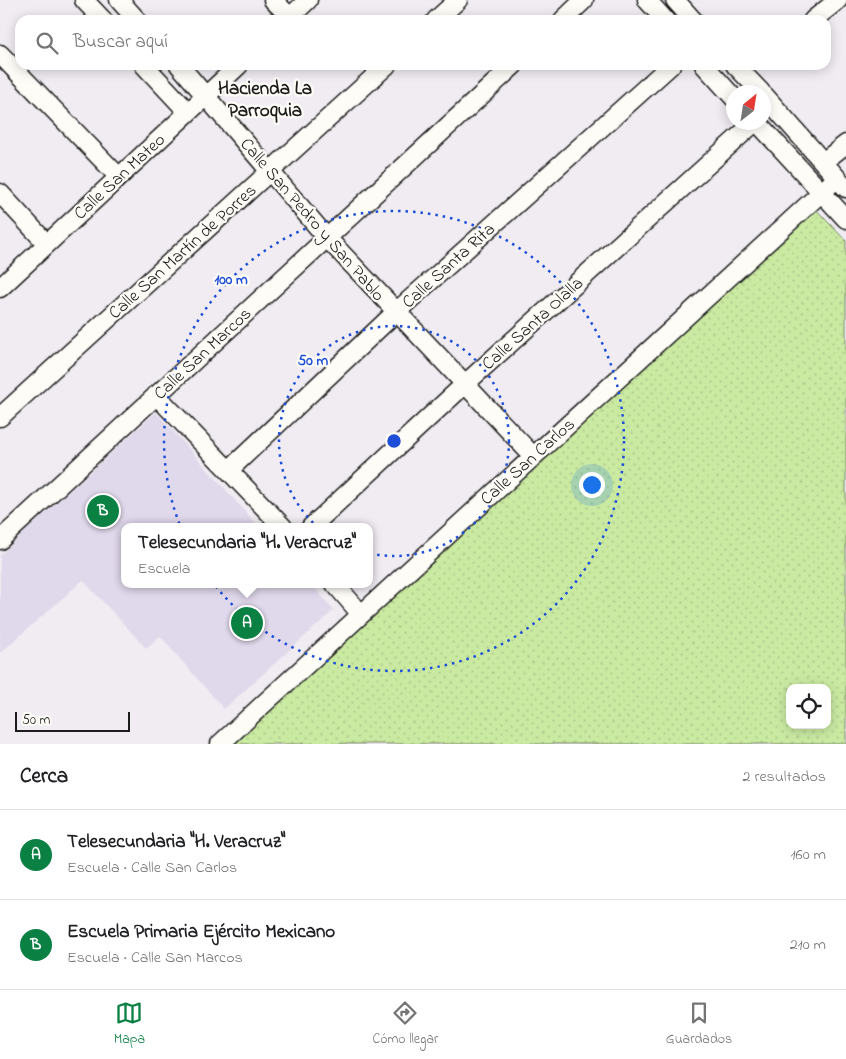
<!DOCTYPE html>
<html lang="es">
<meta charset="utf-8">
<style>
:root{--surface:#fff;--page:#f2f2f2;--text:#202124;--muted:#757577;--line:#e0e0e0;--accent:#0b8043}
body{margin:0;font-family:"Indie Flower",sans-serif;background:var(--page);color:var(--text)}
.controls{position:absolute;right:15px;bottom:15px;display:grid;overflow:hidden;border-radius:10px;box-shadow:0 2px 12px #0003}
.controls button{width:45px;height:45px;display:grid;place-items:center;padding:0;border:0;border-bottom:1px solid var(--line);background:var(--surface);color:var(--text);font:25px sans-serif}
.compass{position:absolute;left:726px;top:85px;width:45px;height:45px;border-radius:50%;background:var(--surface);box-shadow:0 2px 12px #0003;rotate:30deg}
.scale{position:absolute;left:15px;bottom:12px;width:115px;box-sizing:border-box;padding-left:5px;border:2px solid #1c1c1c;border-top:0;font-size:14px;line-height:18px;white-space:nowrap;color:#1c1c1c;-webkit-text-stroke:4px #fdfcf7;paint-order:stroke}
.you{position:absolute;left:591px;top:484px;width:18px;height:18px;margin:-12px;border:4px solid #fff;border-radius:50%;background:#1a73e8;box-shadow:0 0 0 8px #1a73e833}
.badge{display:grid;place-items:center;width:32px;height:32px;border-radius:50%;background:var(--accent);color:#fff;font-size:16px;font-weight:700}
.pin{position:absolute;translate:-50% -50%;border:2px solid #fff;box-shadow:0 1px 5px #0006}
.popup{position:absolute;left:121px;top:523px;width:252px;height:65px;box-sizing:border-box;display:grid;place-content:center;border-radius:10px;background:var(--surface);filter:drop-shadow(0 1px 4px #0005);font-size:16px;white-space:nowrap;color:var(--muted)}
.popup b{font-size:19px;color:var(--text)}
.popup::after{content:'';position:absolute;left:50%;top:100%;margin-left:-10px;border:10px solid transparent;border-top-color:var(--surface)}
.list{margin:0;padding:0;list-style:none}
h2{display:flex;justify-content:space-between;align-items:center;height:65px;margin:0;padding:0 20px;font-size:21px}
h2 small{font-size:16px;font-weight:400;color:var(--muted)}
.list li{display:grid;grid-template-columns:32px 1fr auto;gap:15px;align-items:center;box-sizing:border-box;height:90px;padding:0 20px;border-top:1px solid var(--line)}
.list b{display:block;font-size:19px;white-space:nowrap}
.list p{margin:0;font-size:16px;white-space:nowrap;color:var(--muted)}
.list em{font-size:16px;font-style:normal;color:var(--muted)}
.icon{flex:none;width:28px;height:28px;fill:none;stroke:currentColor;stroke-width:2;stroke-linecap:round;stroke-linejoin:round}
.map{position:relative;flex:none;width:846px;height:744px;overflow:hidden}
.search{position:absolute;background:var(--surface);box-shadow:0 2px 12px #0003;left:15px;right:15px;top:15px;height:55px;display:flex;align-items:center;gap:12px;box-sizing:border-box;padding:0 18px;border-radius:15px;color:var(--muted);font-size:19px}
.sheet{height:245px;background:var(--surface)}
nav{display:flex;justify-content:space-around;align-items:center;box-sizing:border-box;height:70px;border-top:1px solid var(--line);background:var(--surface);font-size:14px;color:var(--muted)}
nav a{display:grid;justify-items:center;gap:2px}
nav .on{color:var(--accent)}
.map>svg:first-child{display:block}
.built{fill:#e0d8eb}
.grass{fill:url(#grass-dots);stroke:#73835f;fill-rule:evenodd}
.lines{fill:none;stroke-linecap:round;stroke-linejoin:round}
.minor-casing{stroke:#1c1c1c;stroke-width:21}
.minor{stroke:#fdfcf7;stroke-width:18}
.ring{fill:none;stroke:#1d4ed8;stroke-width:2.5;stroke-dasharray:2.5 5}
.labels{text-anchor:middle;stroke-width:4.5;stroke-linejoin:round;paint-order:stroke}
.street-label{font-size:18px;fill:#1c1c1c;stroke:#fdfcf7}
.neighbourhood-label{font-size:19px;font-weight:bold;fill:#1c1c1c;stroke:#fdfcf7}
.centre{fill:#1d4ed8;stroke:#fdfcf7;stroke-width:2.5}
.ring-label{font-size:15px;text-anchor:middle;font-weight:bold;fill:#1d4ed8;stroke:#fdfcf7;stroke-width:4.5;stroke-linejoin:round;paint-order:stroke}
</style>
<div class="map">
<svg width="846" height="744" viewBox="0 0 846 744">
<defs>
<pattern id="grass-dots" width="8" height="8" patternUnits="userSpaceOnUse" patternTransform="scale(1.25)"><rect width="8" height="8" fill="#caeaa2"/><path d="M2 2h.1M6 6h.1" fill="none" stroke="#adc88b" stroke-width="1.8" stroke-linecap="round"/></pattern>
</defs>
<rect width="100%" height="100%" fill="#f0ecf2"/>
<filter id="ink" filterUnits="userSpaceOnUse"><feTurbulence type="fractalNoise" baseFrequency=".02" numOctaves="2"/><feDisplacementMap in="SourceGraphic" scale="10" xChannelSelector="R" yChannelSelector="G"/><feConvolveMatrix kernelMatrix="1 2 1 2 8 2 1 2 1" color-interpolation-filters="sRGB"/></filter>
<g filter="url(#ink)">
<path class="built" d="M 156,412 L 259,527 L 124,527 L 124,584 L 311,584 L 334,610 L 224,709 L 160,636 L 146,648 L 83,580 L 0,653 L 0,555 Z"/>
<path class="grass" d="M 808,201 L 846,241 L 846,744 L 231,744 ZM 790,688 L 827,688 L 827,725 L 790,725 Z"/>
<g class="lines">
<defs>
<path id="minor" d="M 84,0 L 103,20
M 119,0 L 137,20
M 273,0 L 290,17
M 647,0 L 665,20
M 675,0 L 693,20
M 287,20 L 308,0
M 436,20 L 458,0
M 563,20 L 584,0
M 813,20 L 838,0
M 0,54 L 119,177
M 144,65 L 188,112
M 179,65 L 327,238 L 533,456
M 704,65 L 734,98
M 735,65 L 761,92
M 764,95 L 846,188
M 757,122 L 846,219
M 823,162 L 846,144
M 0,193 L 47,244
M 0,288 L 239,65
M 156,395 L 283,527
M 0,417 L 387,65
M 229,470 L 396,312 L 671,65
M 311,527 L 465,384 L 755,122
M 0,540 L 514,65
M 335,584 L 360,613
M 220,744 L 836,179"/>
</defs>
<use href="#minor" class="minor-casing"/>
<use href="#minor" class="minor"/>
</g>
</g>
<g class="ring">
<circle cx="394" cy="441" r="115"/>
<circle cx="394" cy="441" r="230"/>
</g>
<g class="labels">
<g class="street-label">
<text transform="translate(119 176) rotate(-43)" y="6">Calle San Mateo</text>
<text transform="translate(313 219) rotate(49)" y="6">Calle San Pedro y San Pablo</text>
<text transform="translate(182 251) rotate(-42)" y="6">Calle San Martín de Porres</text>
<text transform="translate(448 265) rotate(-42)" y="6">Calle Santa Rita</text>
<text transform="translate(532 323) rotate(-42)" y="6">Calle Santa Olalla</text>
<text transform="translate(202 353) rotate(-43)" y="6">Calle San Marcos</text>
<text transform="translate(527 461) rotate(-42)" y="6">Calle San Carlos</text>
</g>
<g class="neighbourhood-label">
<text x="265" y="94">Hacienda La<tspan x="265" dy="22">Parroquia</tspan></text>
</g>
</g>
<circle cx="394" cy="441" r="8" class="centre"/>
<g class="ring-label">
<text x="231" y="284">100 m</text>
<text x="313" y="365">50 m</text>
</g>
</svg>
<div class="controls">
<button><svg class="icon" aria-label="locate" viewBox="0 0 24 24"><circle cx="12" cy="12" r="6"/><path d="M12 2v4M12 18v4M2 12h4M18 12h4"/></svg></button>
</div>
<svg class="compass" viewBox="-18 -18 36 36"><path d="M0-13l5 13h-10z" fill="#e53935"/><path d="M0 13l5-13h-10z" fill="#757577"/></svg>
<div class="scale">50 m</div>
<div class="you"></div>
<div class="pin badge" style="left:247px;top:623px">A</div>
<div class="popup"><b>Telesecundaria &quot;H. Veracruz&quot;</b>Escuela</div>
<div class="pin badge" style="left:103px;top:511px">B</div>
<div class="search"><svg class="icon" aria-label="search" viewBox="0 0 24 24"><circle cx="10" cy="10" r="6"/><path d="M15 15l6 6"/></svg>Buscar aquí</div>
</div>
<section class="sheet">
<h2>Cerca<small>2 resultados</small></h2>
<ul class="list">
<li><span class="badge">A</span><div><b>Telesecundaria &quot;H. Veracruz&quot;</b><p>Escuela · Calle San Carlos</p></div><em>160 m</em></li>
<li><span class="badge">B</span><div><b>Escuela Primaria Ejército Mexicano</b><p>Escuela · Calle San Marcos</p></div><em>210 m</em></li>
</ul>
</section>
<nav>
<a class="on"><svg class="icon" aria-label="map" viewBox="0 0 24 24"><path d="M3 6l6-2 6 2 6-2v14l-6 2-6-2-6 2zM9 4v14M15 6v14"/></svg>Mapa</a>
<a><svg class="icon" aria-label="directions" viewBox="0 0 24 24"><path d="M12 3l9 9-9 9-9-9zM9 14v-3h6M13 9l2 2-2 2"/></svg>Cómo llegar</a>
<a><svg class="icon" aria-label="saved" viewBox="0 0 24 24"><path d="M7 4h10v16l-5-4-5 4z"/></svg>Guardados</a>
</nav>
